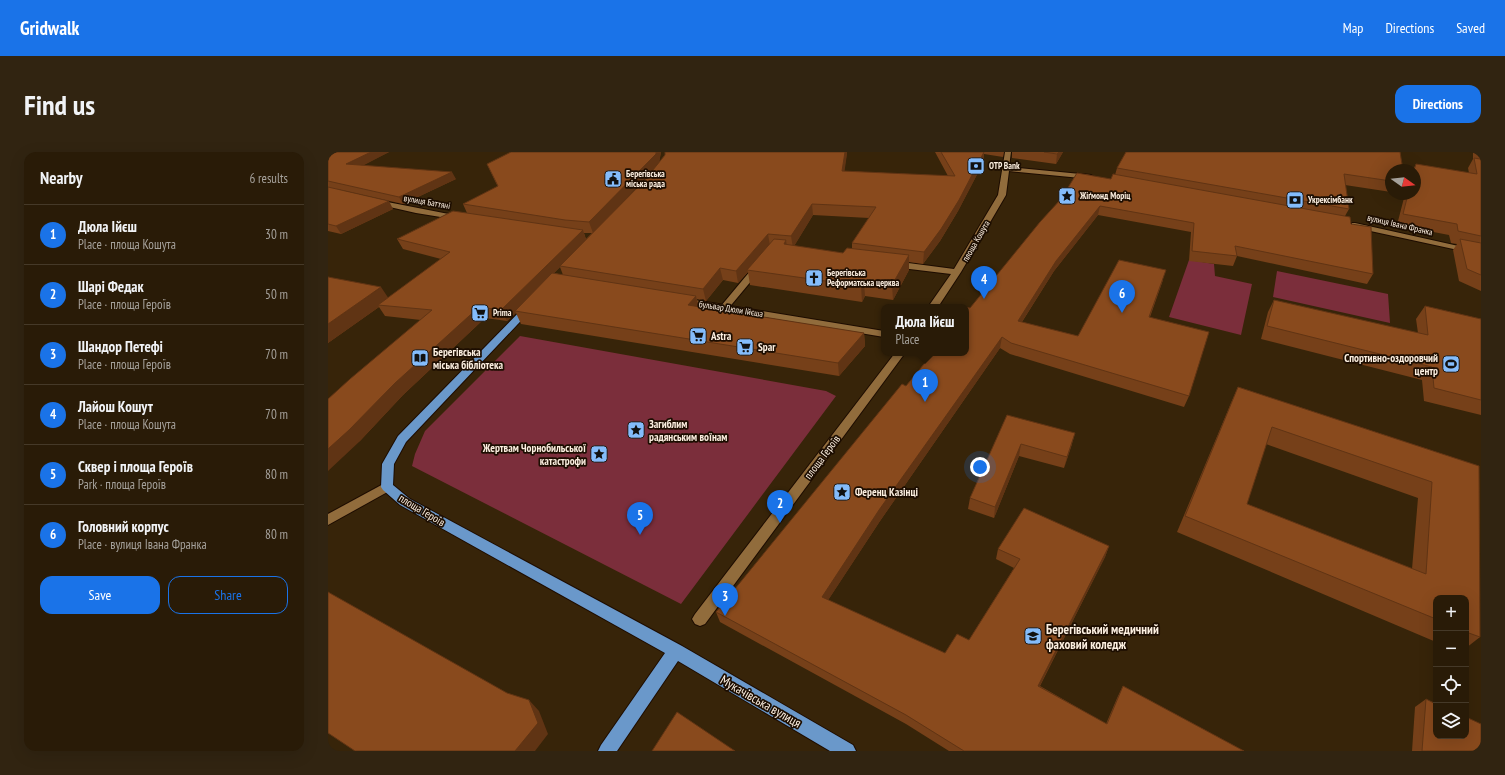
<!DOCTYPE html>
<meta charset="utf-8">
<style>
:root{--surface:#291b07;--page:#312411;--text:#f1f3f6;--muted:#a5a19b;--line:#453928;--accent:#1a73e8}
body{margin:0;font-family:"PT Sans Narrow",sans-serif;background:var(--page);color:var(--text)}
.controls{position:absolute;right:12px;bottom:12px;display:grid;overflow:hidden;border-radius:8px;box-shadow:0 4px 16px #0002}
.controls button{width:36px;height:36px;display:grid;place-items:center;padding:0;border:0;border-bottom:1px solid var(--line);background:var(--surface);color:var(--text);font:20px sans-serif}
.compass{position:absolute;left:1057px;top:12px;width:36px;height:36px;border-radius:50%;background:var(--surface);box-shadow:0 4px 16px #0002;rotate:105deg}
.you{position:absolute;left:652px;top:315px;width:14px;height:14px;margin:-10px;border:3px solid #fff;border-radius:50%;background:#1a73e8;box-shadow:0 0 0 6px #1a73e833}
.badge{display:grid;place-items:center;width:26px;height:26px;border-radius:50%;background:var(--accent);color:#fff;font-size:13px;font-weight:700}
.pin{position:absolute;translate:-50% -33px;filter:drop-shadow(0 1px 2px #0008)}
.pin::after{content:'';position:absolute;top:21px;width:14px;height:12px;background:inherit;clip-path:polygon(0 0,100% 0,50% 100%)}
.popup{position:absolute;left:553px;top:152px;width:88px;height:52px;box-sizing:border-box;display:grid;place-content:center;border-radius:8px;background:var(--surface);filter:drop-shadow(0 1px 3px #0005);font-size:13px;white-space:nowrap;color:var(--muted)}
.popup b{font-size:15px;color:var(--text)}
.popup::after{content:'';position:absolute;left:50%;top:100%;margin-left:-8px;border:8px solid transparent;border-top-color:var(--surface)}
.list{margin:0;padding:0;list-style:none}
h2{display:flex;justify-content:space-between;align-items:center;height:52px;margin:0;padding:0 16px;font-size:17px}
h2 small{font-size:13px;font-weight:400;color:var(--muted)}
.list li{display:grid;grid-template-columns:26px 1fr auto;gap:12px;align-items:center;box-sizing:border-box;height:60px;padding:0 16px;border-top:1px solid var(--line)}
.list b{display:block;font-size:15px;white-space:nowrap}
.list p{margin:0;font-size:13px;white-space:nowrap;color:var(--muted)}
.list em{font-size:13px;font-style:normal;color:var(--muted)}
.actions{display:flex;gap:8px;padding:12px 16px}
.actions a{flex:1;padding:9px 0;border:1px solid var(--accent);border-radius:12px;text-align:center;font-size:14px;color:var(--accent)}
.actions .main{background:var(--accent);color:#fff}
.icon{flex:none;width:22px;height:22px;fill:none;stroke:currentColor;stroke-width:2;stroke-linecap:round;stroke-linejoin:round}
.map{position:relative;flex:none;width:1153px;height:599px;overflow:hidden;border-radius:12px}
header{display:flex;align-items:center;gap:24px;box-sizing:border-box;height:56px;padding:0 20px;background:var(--accent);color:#fff}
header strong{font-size:19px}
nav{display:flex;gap:22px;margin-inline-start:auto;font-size:14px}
.intro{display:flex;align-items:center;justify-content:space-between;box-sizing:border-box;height:96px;padding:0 24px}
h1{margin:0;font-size:28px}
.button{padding:10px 18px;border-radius:12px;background:var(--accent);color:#fff;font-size:14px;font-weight:700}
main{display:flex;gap:24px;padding:0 24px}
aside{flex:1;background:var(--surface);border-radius:12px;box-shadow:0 4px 16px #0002}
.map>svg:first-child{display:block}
.green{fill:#7b2e3b}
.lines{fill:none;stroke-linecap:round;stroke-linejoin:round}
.pedestrian-casing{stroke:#1d0c00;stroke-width:2}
.minor-casing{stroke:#1d0c00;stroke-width:2}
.secondary-casing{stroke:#1d0c00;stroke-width:2}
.trunk-casing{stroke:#1d0c00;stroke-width:2}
.pedestrian{fill:#916c3c;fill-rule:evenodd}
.minor{fill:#916c3c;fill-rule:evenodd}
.secondary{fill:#916c3c;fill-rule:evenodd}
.trunk{fill:#6a98ca;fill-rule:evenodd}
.wall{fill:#764019;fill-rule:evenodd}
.shaded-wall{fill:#603414}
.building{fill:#894a1d;stroke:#603414;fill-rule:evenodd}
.labels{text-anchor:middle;stroke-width:3.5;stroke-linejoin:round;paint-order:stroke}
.far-poi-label{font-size:9px;font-weight:bold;fill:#fcefe0;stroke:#1c0d00;text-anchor:start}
.far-street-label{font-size:9px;fill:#fcefe0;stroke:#1c0d00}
.poi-label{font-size:11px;font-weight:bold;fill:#fcefe0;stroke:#1c0d00;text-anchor:start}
.street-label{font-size:11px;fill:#fcefe0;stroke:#1c0d00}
.near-poi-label{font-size:13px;font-weight:bold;fill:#fcefe0;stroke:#1c0d00;text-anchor:start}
.near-street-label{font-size:13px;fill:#fcefe0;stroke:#1c0d00}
</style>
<header>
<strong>Gridwalk</strong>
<nav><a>Map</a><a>Directions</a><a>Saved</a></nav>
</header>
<div class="intro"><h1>Find us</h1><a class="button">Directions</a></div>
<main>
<aside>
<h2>Nearby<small>6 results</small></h2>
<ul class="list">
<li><span class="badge">1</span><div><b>Дюла Ійєш</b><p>Place · площа Кошута</p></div><em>30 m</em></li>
<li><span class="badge">2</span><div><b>Шарі Федак</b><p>Place · площа Героїв</p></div><em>50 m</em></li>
<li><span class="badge">3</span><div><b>Шандор Петефі</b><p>Place · площа Героїв</p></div><em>70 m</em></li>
<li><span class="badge">4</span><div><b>Лайош Кошут</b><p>Place · площа Кошута</p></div><em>70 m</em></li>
<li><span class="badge">5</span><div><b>Сквер і площа Героїв</b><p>Park · площа Героїв</p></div><em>80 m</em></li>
<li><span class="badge">6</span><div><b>Головний корпус</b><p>Place · вулиця Івана Франка</p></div><em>80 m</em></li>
</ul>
<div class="actions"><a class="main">Save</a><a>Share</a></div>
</aside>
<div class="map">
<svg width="1153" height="599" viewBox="0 0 1153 599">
<rect width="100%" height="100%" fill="#372409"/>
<path class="green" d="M 861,108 L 886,112 L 887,124 L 924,132 L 913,183 L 841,165 Z
M 949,119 L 1060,142 L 1062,171 L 945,145 Z
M 192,184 L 498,239 L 508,244 L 353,452 L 84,314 L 87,302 L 97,279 Z"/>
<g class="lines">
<defs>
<path id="pedestrian" d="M 677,0 L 683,0 L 681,15 L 763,23 L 766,25 L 763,27 L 681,19 L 678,43 L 633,120 L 610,155 L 600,155 L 623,122 L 565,115 L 561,112 L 565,109 L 626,117 L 670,43 Z
M 431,111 L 434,112 L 435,114 L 434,116 L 399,158 L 393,158 L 391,156 L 393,154 L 428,112 Z
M 567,201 L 577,201 L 377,472 L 372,474 L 367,472 L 364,467 L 367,462 Z"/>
<path id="minor" d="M 44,47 L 131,64 L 135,66 L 131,68 L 88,61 L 44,51 Z
M 1024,71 L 1027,71 L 1153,99 L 1153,103 L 1024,75 Z
M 354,146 L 556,179 L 556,185 L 351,151 L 349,149 Z"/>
<path id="secondary" d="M 59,330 L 63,332 L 65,335 L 63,338 L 0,373 L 0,362 Z"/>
<path id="trunk" d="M 202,151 L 207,154 L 205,156 L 78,290 L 66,312 L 65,333 L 82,347 L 354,494 L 525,593 L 528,599 L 502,599 L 350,509 L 289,599 L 270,599 L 273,593 L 337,501 L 72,353 L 55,338 L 53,335 L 54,312 L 70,284 L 199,152 Z"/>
</defs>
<use href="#pedestrian" class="pedestrian-casing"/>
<use href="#minor" class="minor-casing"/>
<use href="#secondary" class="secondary-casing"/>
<use href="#trunk" class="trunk-casing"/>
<use href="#pedestrian" class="pedestrian"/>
<use href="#minor" class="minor"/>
<use href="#secondary" class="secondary"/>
<use href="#trunk" class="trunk"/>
</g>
<path class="wall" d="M 0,0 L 61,0 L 35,13 L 128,27 L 75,52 L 9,37 L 65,57 L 13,82 L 0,79 Z
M 333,0 L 331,10 L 337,3 L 337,0 L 519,0 L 516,19 L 620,24 L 607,0 L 676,0 L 675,5 L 656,2 L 655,11 L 630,59 L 612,89 L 595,112 L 581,110 L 581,118 L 565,148 L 537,144 L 534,150 L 422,133 L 420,120 L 410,131 L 395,128 L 378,149 L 369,147 L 371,155 L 536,181 L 537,194 L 511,224 L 193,172 L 188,161 L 179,169 L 157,166 L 75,243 L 31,290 L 93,168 L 57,164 L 51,155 L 0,191 L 0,125 L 60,146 L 113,107 L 75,97 L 69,87 L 139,61 L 135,52 L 170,35 L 159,12 ZM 323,20 L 316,29 L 282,63 ZM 485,63 L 541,66 L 524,91 L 524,96 L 515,101 L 466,94 ZM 256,81 L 264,81 L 258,87 ZM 232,115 L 235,123 L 226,121 Z
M 684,0 L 735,0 L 728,12 L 684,6 Z
M 1145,0 L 1153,0 L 1153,139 L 1131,129 L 1125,98 L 1129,92 L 1123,91 L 1121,83 L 1069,73 L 1077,42 L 1087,42 L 1087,18 L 1085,18 L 1088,12 L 1141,21 L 1140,16 L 1145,7 Z
M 789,16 L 1063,18 L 1063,40 L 1017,33 L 1021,57 L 1017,64 L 1023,72 L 1045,122 L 1039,132 L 909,104 L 905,114 L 861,109 L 863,80 L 770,63 L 726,119 L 694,170 L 750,184 L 835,128 L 822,165 L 861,244 L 856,255 L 682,202 L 672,196 L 552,369 L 500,448 L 617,501 L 641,488 L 686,416 L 668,407 L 670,397 L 781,394 L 777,405 L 712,534 L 778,572 L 790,544 L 795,534 L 916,599 L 621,599 L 578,572 L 392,470 L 388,460 L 578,234 L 642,156 L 787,23 Z
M 946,148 L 1090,181 L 1088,167 L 1097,154 L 1153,167 L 1153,263 L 1096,249 L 1094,228 L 933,187 L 940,160 Z
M 910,235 L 1151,314 L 1152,485 L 1138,496 L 1138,446 L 1108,446 L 1108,490 L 849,380 L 903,251 ZM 938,292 L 1090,346 L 1084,417 L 919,352 Z
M 679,263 L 744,292 L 736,316 L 691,304 L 666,366 L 640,357 L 642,346 Z
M 1098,547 L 1153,599 L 1084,599 L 1087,555 Z"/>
<path class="shaded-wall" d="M 43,0 L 61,0 L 23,20 L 18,12 Z
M 328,0 L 333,0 L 331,12 L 265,81 L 261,70 Z
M 517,0 L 519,0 L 519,2 L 515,30 L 514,19 Z
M 656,0 L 655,11 L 630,59 L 612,89 L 595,112 L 596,100 Z
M 731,0 L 735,0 L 728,12 L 729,2 Z
M 124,20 L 128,27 L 75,52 L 71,45 Z
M 61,49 L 65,57 L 13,82 L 8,74 Z
M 484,52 L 485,63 L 465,96 L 463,84 Z
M 772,54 L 770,63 L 726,119 L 688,179 L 690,169 L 728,109 Z
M 255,78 L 258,88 L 232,114 L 232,115 L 189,159 L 187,159 L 188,161 L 179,169 L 173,158 Z
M 440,82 L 442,94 L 419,118 L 420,120 L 410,131 L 408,119 Z
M 458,88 L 460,103 L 456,92 Z
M 581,103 L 581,118 L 565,148 L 564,133 Z
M 392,116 L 395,128 L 378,149 L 375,137 Z
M 536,129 L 537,144 L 534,150 L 533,134 Z
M 53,135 L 61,147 L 50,153 L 51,155 L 0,191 L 0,172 Z
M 368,144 L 371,157 L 360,153 Z
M 151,155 L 157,166 L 75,243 L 31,290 L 0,319 L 0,297 L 67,231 Z
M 536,181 L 537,194 L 511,224 L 510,211 Z
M 674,185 L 672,196 L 552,369 L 495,456 L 494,445 L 551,358 Z
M 747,281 L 744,292 L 736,316 L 739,305 Z
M 693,292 L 691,304 L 666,366 L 667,355 Z
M 781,394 L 777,405 L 707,543 L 710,534 Z
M 201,548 L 211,559 L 220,582 L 207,599 L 187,599 Z"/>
<path class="building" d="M 0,0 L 43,0 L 18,12 L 124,20 L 71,45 L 0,29 Z
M 183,0 L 328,0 L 328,2 L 261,70 L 237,68 L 135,52 L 170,34 L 159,12 Z
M 337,0 L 517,0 L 514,19 L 627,24 L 613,0 L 656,0 L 631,48 L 613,77 L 596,100 L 524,91 L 548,55 L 484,52 L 463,84 L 440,82 L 408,119 L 392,116 L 375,137 L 232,114 L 316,29 L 337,3 Z
M 716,0 L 731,0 L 729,2 Z
M 798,0 L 1072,0 L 1075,18 L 1063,18 L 1063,29 L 1016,22 L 1021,57 L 789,16 Z
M 1152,0 L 1153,0 L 1153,84 L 1130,79 L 1129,72 L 1075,62 L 1080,42 L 1087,42 L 1087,18 L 1086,18 L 1088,12 L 1149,22 L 1146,6 L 1152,7 Z
M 749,21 L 783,27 L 785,22 L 1022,65 L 1023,72 L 1043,75 L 1045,122 L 907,94 L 909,104 L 864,99 L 866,71 L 772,54 L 728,109 L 690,169 L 750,184 L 791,108 L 838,118 L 821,165 L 881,180 L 861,244 L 683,191 L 674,185 L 551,358 L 494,445 L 617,501 L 629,482 L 641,488 L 692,407 L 670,397 L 696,356 L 781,394 L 710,534 L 779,572 L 795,534 L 916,599 L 636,599 L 578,563 L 388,460 L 574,232 L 578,234 L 605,201 L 638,201 L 638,155 L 642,156 L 712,70 L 733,47 Z
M 0,35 L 61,49 L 8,74 L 0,72 Z
M 125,59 L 255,78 L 173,158 L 151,155 L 67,231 L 21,278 L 0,297 L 0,247 L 22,227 L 104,158 L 50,153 L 122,100 L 69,87 Z
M 446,87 L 458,88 L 456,92 L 515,101 L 519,96 L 581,103 L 564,133 L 536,129 L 533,134 L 419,118 Z
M 1132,87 L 1153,91 L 1153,123 L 1139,117 Z
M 224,121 L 368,144 L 360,153 L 536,181 L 510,211 L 187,159 Z
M 0,125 L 53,135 L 0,172 Z
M 946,148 L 1100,183 L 1097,154 L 1153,167 L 1153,248 L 1106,236 L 1104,215 L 939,174 Z
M 910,235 L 1151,314 L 1152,485 L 1138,480 L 1138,446 L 1108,446 L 1108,467 L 857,364 ZM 944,275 L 1104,330 L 1098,422 L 919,352 Z
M 679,263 L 747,281 L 739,305 L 693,292 L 667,355 L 642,346 Z
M 0,440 L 179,541 L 201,548 L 210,571 L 187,599 L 27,599 L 0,581 Z
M 1098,547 L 1108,552 L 1108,584 L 1138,584 L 1138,565 L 1153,572 L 1153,599 L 1094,599 Z
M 349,560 L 407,599 L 324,599 Z"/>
<defs>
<symbol id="bank-square" viewBox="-11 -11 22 22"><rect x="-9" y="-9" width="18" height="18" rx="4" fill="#84bcfb" stroke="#1c0d00"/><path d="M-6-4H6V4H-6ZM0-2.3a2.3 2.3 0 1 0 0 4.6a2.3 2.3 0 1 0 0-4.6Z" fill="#111"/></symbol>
<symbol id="civic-square" viewBox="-11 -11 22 22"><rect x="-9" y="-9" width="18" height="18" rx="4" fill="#84bcfb" stroke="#1c0d00"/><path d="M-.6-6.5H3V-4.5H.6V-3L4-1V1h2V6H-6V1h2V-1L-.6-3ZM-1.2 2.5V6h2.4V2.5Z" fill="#111"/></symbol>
<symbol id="sight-square" viewBox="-11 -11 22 22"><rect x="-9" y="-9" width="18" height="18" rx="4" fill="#84bcfb" stroke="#1c0d00"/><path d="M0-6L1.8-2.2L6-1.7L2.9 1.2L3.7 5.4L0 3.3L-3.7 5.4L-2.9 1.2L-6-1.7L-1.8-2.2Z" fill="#111"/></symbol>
<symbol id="church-square" viewBox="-11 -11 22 22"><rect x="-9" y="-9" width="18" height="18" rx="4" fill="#84bcfb" stroke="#1c0d00"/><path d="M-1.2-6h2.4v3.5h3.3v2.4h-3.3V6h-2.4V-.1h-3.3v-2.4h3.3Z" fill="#111"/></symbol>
<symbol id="supermarket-square" viewBox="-11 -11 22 22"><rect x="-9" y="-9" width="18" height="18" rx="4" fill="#84bcfb" stroke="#1c0d00"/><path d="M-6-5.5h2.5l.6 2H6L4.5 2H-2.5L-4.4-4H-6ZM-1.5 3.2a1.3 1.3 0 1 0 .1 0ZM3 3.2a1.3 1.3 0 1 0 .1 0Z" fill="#111"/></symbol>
<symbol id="library-square" viewBox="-11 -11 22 22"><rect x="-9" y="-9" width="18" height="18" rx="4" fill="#84bcfb" stroke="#1c0d00"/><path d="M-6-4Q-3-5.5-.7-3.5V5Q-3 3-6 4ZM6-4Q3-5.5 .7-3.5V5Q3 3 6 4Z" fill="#111"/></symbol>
<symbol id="stadium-square" viewBox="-11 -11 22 22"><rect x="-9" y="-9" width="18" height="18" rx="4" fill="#84bcfb" stroke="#1c0d00"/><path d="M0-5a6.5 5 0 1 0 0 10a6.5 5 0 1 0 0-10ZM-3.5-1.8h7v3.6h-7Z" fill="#111"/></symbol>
<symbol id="university-square" viewBox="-11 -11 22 22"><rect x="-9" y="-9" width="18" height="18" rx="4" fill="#84bcfb" stroke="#1c0d00"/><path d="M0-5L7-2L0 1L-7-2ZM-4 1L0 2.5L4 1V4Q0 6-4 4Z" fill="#111"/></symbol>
</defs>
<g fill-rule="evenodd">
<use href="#bank-square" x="638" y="4" width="20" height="20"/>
<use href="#civic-square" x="275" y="17" width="20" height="20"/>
<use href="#sight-square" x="729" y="34" width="20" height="20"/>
<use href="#bank-square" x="957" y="38" width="20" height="20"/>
<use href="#church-square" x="476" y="116" width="20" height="20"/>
<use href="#supermarket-square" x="142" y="151" width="20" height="20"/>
<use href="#supermarket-square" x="360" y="174" width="20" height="20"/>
<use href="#supermarket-square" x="407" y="185" width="20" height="20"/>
<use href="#library-square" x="82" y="196" width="20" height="20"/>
<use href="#stadium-square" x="1113" y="202" width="20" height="20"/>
<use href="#sight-square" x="298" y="268" width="20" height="20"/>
<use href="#sight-square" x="261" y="292" width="20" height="20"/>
<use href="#sight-square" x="504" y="330" width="20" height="20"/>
<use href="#university-square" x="695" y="474" width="20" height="20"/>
</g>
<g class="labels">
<g class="far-poi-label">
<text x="661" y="17">OTP Bank</text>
<text x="298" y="25">Берегівська<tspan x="298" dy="10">міська рада</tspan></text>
<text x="752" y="47">Жіґмонд Моріц</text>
<text x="980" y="51">Укрексімбанк</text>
<text x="499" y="124">Берегівська<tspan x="499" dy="10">Реформатська церква</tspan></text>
<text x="165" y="164">Prima</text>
</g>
<g class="far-street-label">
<text transform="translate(99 50) rotate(10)" y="3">вулиця Баттяні</text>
<text transform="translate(1072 73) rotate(13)" y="3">вулиця Івана Франка</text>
<text transform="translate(648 89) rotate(-60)" y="3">площа Кошута</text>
<text transform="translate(403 157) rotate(9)" y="3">бульвар Дюли Ійєша</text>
</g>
<g class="poi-label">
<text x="383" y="188">Astra</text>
<text x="430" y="199">Spar</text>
<text x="105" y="204">Берегівська<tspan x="105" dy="13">міська бібліотека</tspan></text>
<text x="1110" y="210" text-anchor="end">Спортивно-оздоровчий<tspan x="1110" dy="13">центр</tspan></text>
<text x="321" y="276">Загиблим<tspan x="321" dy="13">радянським воїнам</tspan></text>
<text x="258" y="300" text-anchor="end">Жертвам Чорнобильської<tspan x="258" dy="13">катастрофи</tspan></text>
<text x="527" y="344">Ференц Казінці</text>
</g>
<g class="street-label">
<text transform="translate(494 305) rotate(-53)" y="4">площа Героїв</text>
<text transform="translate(94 358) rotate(31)" y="4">площа Героїв</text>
</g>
<g class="near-poi-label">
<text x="718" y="482">Берегівський медичний<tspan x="718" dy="15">фаховий коледж</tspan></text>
</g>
<g class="near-street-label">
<text transform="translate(433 549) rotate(30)" y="5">Мукачівська вулиця</text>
</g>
</g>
</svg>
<div class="controls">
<button>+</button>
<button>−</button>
<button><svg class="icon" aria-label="locate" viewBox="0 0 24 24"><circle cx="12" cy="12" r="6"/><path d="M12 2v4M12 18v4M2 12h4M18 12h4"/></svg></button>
<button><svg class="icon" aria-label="layers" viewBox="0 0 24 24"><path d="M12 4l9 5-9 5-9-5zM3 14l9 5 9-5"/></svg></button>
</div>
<svg class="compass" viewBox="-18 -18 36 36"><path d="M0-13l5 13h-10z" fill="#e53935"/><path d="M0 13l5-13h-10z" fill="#a5a19b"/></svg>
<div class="you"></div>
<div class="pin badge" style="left:597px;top:250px">1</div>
<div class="popup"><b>Дюла Ійєш</b>Place</div>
<div class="pin badge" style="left:452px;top:371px">2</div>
<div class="pin badge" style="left:397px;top:464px">3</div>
<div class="pin badge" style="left:656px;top:147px">4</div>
<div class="pin badge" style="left:312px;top:383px">5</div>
<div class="pin badge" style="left:794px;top:161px">6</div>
</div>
</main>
